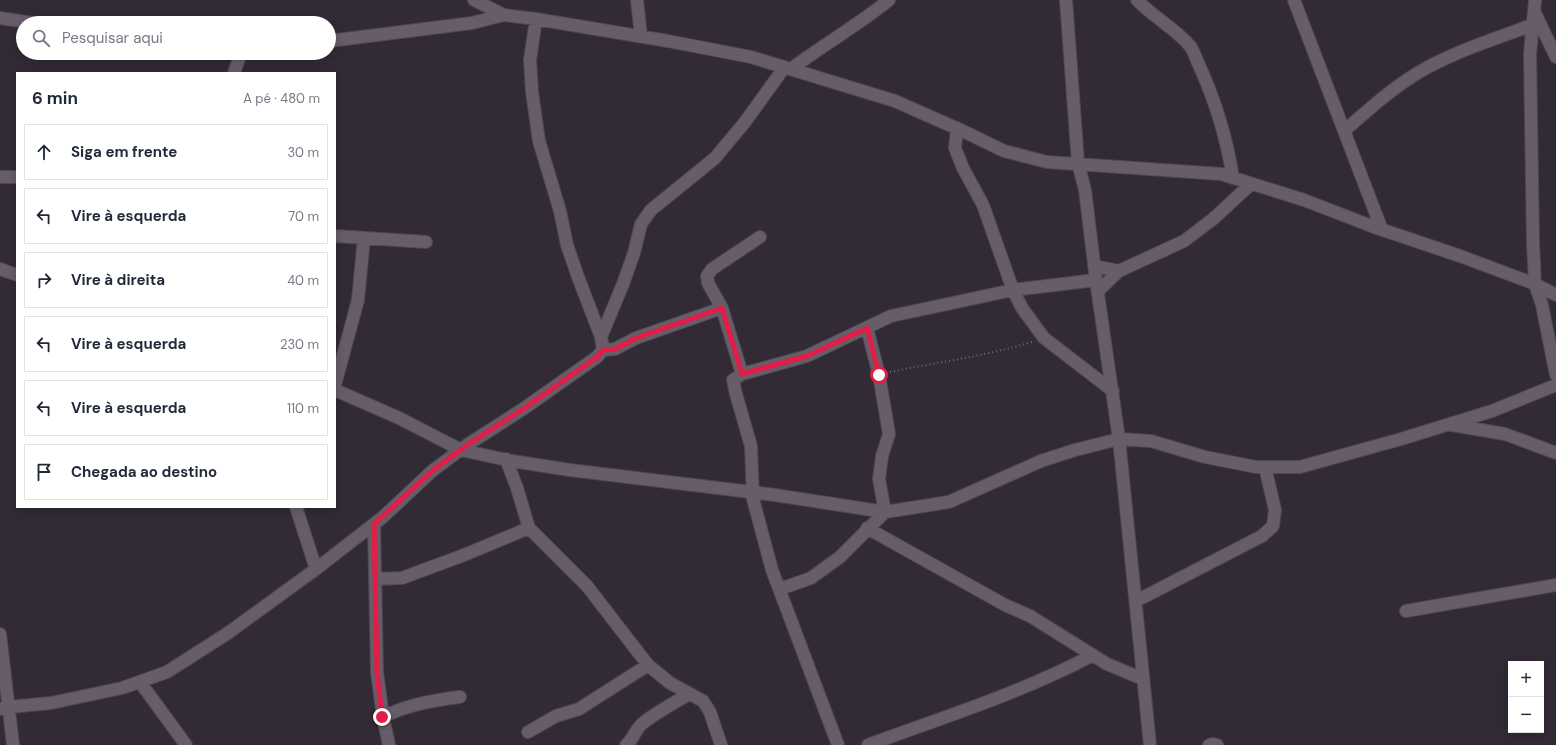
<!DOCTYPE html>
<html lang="pt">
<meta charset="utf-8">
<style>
:root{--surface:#fff;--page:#f6f6f7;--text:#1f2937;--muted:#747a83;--line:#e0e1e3}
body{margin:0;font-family:"DM Sans",sans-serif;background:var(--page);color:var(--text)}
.controls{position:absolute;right:12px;bottom:12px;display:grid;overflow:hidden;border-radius:0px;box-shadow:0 2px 10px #0003}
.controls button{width:36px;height:36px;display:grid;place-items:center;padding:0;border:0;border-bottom:1px solid var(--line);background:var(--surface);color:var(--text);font:20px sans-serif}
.stop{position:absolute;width:12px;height:12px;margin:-9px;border:3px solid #e11d48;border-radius:50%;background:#fff}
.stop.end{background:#e11d48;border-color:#fff;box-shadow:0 1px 4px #0008}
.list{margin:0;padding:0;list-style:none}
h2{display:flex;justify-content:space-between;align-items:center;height:52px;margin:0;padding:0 16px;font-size:17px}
h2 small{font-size:13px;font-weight:400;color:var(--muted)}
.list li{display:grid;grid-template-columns:26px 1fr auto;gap:12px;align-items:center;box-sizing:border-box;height:56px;margin:0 8px 8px;padding:0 8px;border:1px solid var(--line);border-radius:0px}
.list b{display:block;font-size:15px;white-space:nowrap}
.list em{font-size:13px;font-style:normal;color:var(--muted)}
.icon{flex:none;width:22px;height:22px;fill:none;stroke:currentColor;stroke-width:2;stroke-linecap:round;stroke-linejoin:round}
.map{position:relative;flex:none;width:1556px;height:745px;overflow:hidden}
.search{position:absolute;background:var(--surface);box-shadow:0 2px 10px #0003;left:16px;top:16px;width:320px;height:44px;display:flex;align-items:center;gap:10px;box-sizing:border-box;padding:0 14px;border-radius:22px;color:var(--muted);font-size:15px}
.panel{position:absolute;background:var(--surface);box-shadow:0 2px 10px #0003;left:16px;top:72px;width:320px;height:436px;border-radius:0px}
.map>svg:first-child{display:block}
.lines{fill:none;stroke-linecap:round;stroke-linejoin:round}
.minor-casing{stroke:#4f4851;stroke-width:14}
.path{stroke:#726b74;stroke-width:2;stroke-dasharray:1 3;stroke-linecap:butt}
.minor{stroke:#665d69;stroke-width:12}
.route{stroke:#e11d48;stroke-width:5}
</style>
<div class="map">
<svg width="1556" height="745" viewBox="0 0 1556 745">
<rect width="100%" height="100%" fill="#322a35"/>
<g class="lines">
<defs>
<path id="minor" d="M 474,0 L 504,15 L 536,19 L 668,41 L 751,57 L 895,101 L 965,132 L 1004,151 L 1047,162 L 1221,174 L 1304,200 L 1374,227 L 1460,256 L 1535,284 L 1556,295
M 637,0 L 641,36
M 1066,0 L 1078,163 L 1085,190 L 1096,280 L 1119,439 L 1150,745
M 1137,0 C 1153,17 1175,28 1190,46 C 1194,51 1196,59 1199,65 C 1215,100 1227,140 1233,178
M 1294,0 L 1382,230
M 1535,0 L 1530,54 L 1533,243 L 1535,284 L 1542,305 L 1556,375
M 1534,11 L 1556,57
M 0,18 L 33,23
M 536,19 L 530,60 L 532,92 L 539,141 L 560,211 L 567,245 L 578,277 L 601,337 L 603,350 L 615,349 L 636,338 L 722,308 L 742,374 L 807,356 L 891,316 L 1013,290 L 1096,280
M 329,41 L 472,23 L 504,15
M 791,69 C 823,45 858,25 889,0
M 234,73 L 241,53
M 957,128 L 955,148 L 963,168 L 983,205 L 1013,290 L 1022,308 L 1044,338 L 1113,391
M 1344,131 C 1367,111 1390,90 1416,74 C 1452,52 1493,40 1532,25
M 0,177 L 17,177
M 335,236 L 426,242
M 1094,266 L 1119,271
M 0,269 L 17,275
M 1098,291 L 1119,271 L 1184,241 L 1213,219 L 1251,184
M 722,308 L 708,283 L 707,276 L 712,269 L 760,237
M 601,337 L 623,284 L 634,253 L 641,224 L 651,210 L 715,158 L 745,122 L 784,68
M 742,374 L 733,380 L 736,394 L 751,446 L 753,499 L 772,570 L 838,745
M 335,385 L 358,300 L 364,238
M 335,390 L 399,418 L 461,450 L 512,461 L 570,470 L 775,495 L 885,512 L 949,502 L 1041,461 L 1075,450 L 1119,439 L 1151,441 L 1205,457 L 1256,467 L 1300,467 L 1401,439 L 1492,411 L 1556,385
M 1452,425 L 1505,434 L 1556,453
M 506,459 L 517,488 L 529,528 L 587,586 L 648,665 L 670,683 L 703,701 L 710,712 L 721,745
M 296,507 L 316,569
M 374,524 L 377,672 L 383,717 L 389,745
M 867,528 L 1005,605 L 1030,616 L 1107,664 L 1143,679
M 375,579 L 402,578 L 464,555 L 529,528
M 780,589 L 811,578 L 840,557 L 885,512 L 879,479 L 882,456 L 889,434 L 879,375 L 867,328
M 1136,601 L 1262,536 L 1273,526 L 1275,510 L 1265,467
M 1406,611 L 1556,585
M 0,634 L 13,745
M 140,682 L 186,745
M 0,709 L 9,707 L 51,703 L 122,688 L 167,672 L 228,633 L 316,569 L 383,517 L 432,471 L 467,445 L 523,409 L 597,357 L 603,350
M 383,717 C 406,705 433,700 460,697
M 528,732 L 556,716 L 579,709 L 648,665
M 626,745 C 634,739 635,729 643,723 C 657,712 674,703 689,694
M 868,745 C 944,717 1021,693 1093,655
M 1209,745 L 1213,744 L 1217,745"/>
</defs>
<use href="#minor" class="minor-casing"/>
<path class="path" d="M 890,372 C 938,362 986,356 1032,342"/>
<use href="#minor" class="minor"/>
</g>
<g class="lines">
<path class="route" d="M 382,717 L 377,672 L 374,524 L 432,471 L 467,445 L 523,409 L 597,357 L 603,350 L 615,349 L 636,338 L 722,308 L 742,374 L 807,356 L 867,328 L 879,375"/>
</g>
</svg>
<div class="controls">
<button>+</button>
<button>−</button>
</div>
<div class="stop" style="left:879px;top:375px"></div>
<div class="stop end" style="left:382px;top:717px"></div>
<div class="search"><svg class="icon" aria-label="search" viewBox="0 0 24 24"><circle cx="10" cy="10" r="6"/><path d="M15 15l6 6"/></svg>Pesquisar aqui</div>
<section class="panel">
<h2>6 min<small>A pé · 480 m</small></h2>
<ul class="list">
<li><svg class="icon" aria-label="ahead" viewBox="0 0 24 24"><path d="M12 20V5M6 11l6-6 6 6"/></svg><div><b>Siga em frente</b></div><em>30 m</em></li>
<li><svg class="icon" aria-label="left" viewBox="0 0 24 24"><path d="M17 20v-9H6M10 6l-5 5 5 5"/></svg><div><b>Vire à esquerda</b></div><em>70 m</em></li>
<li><svg class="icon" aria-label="right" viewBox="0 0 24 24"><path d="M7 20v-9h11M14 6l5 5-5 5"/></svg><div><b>Vire à direita</b></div><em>40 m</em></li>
<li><svg class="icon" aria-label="left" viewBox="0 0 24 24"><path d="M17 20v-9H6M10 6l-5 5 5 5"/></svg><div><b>Vire à esquerda</b></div><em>230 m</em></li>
<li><svg class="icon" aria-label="left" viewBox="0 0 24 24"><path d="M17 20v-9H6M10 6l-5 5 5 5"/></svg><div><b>Vire à esquerda</b></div><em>110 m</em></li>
<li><svg class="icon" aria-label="arrive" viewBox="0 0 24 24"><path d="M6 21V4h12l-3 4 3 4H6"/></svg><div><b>Chegada ao destino</b></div></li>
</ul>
</section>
</div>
